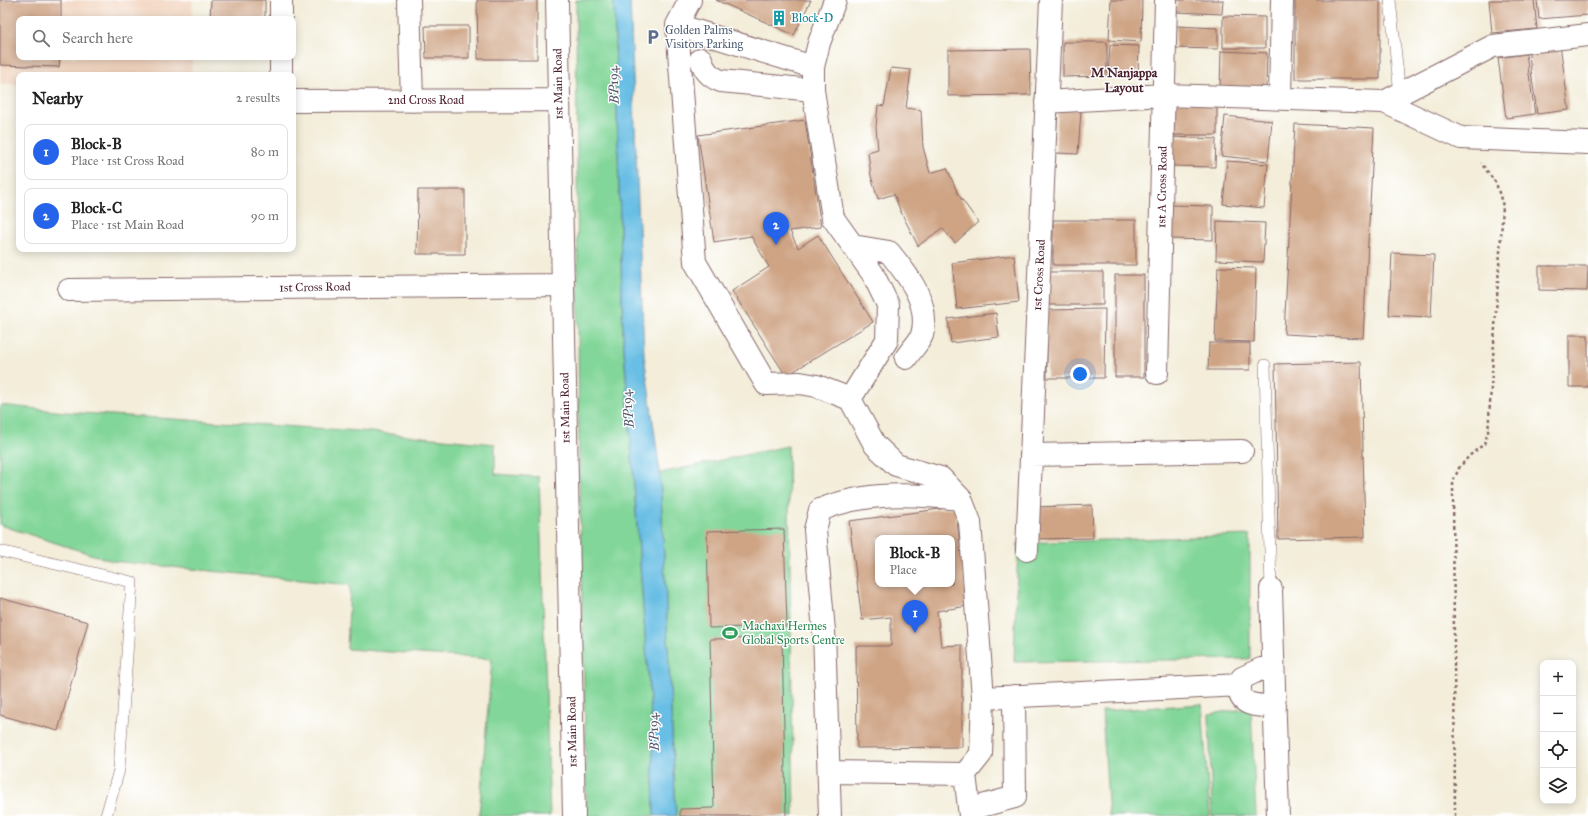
<!DOCTYPE html>
<meta charset="utf-8">
<style>
:root{--surface:#fff;--page:#f6f6f6;--text:#222;--muted:#767676;--line:#e0e0e0;--accent:#2563eb}
body{margin:0;font-family:"IM FELL Great Primer",serif;background:var(--page);color:var(--text)}
.controls{position:absolute;right:12px;bottom:12px;display:grid;overflow:hidden;border-radius:8px;box-shadow:0 2px 10px #0003}
.controls button{width:36px;height:36px;display:grid;place-items:center;padding:0;border:0;border-bottom:1px solid var(--line);background:var(--surface);color:var(--text);font:20px sans-serif}
.you{position:absolute;left:1080px;top:374px;width:14px;height:14px;margin:-10px;border:3px solid #fff;border-radius:50%;background:#1a73e8;box-shadow:0 0 0 6px #1a73e833}
.badge{display:grid;place-items:center;width:26px;height:26px;border-radius:50%;background:var(--accent);color:#fff;font-size:13px;font-weight:700}
.pin{position:absolute;translate:-50% -33px;filter:drop-shadow(0 1px 2px #0008)}
.pin::after{content:'';position:absolute;top:21px;width:14px;height:12px;background:inherit;clip-path:polygon(0 0,100% 0,50% 100%)}
.popup{position:absolute;left:875px;top:535px;width:80px;height:52px;box-sizing:border-box;display:grid;place-content:center;border-radius:8px;background:var(--surface);filter:drop-shadow(0 1px 3px #0005);font-size:13px;white-space:nowrap;color:var(--muted)}
.popup b{font-size:15px;color:var(--text)}
.popup::after{content:'';position:absolute;left:50%;top:100%;margin-left:-8px;border:8px solid transparent;border-top-color:var(--surface)}
.list{margin:0;padding:0;list-style:none}
h2{display:flex;justify-content:space-between;align-items:center;height:52px;margin:0;padding:0 16px;font-size:17px}
h2 small{font-size:13px;font-weight:400;color:var(--muted)}
.list li{display:grid;grid-template-columns:26px 1fr auto;gap:12px;align-items:center;box-sizing:border-box;height:56px;margin:0 8px 8px;padding:0 8px;border:1px solid var(--line);border-radius:8px}
.list b{display:block;font-size:15px;white-space:nowrap}
.list p{margin:0;font-size:13px;white-space:nowrap;color:var(--muted)}
.list em{font-size:13px;font-style:normal;color:var(--muted)}
.icon{flex:none;width:22px;height:22px;fill:none;stroke:currentColor;stroke-width:2;stroke-linecap:round;stroke-linejoin:round}
.map{position:relative;flex:none;width:1588px;height:816px;overflow:hidden}
.search{position:absolute;background:var(--surface);box-shadow:0 2px 10px #0003;left:16px;top:16px;width:280px;height:44px;display:flex;align-items:center;gap:10px;box-sizing:border-box;padding:0 14px;border-radius:8px;color:var(--muted);font-size:15px}
.panel{position:absolute;background:var(--surface);box-shadow:0 2px 10px #0003;left:16px;top:72px;width:280px;height:180px;border-radius:8px}
.map>svg:first-child{display:block}
.built{fill:#f2d4be}
.green{fill:#82d699;stroke:#667a62}
.water{fill:#67bee4;stroke:#586e88}
.building{fill:#cfa485;fill-rule:evenodd}
.lines{fill:none;stroke-linecap:round;stroke-linejoin:round}
.lane-casing{stroke:#856768;stroke-width:12}
.street-casing{stroke:#856768;stroke-width:24}
.path{stroke:#856768;stroke-width:2.5;stroke-dasharray:3 3;stroke-linecap:butt}
.lane{stroke:#fff;stroke-width:11}
.street{stroke:#fff;stroke-width:22}
.labels{text-anchor:middle;stroke-width:3;stroke-linejoin:round;paint-order:stroke}
.culture-label{font-size:12px;fill:#0d838f;stroke:#fff;text-anchor:start}
.service-label{font-size:12px;fill:#4e5e75;stroke:#fff;text-anchor:start}
.street-label{font-size:12px;fill:#4a1f2b;stroke:#fff}
.leisure-label{font-size:12px;fill:#27864d;stroke:#fff;text-anchor:start}
.neighbourhood-label{font-size:13px;font-weight:bold;fill:#4a1f2b;stroke:#fff}
.water-label{font-size:13px;font-style:italic;fill:#54576c;stroke:#fff}
</style>
<div class="map">
<svg width="1588" height="816" viewBox="0 0 1588 816">
<rect width="100%" height="100%" fill="#fff"/>
<filter id="ink" filterUnits="userSpaceOnUse"><feTurbulence type="fractalNoise" baseFrequency=".025" numOctaves="2"/><feDisplacementMap in="SourceGraphic" scale="8" xChannelSelector="R" yChannelSelector="G"/><feConvolveMatrix kernelMatrix="1 2 1 2 8 2 1 2 1" color-interpolation-filters="sRGB"/></filter>
<filter id="wash" filterUnits="userSpaceOnUse"><feTurbulence type="fractalNoise" baseFrequency=".012" numOctaves="4" result="noise"/><feDisplacementMap in="SourceGraphic" scale="16" xChannelSelector="R" yChannelSelector="G"/><feGaussianBlur stdDeviation="0.9" result="paint"/><feColorMatrix in="noise" values="0 0 0 0 0 0 0 0 0 0 0 0 0 0 0 0 0 1.4 0 .05"/><feComposite in="paint" operator="in"/></filter>
<g filter="url(#wash)">
<rect width="100%" height="100%" fill="#f3edd9"/>
<path class="built" d="M 0,0 L 193,0 L 192,19 L 19,19 L 19,57 L 192,57 L 191,75 L 19,75 L 19,84 L 0,84 Z"/>
<path class="green" d="M 576,0 L 614,0 L 623,336 L 652,728 L 654,816 L 587,816 L 579,474 Z
M 0,405 L 65,412 L 360,431 L 495,444 L 495,474 L 539,477 L 550,816 L 479,816 L 492,659 L 347,649 L 350,585 L 112,561 L 0,525 Z
M 788,446 L 794,816 L 676,816 L 660,473 Z
M 1250,535 L 1250,659 L 1014,662 L 1018,543 Z
M 1202,704 L 1210,816 L 1109,816 L 1102,711 Z
M 1251,708 L 1256,816 L 1212,816 L 1209,714 Z"/>
<path class="water" d="M 614,0 L 630,0 L 644,355 L 660,473 L 676,816 L 654,816 L 652,728 L 623,336 Z"/>
<g id="blocks">
<path class="building" d="M 0,0 L 61,0 L 61,19 L 19,19 L 19,57 L 60,57 L 59,67 L 0,65 Z
M 211,0 L 265,0 L 265,19 L 210,19 Z
M 477,0 L 537,0 L 537,59 L 478,59 Z
M 716,0 L 811,0 L 794,35 Z
M 1111,0 L 1142,0 L 1141,42 L 1109,40 Z
M 1177,0 L 1223,0 L 1222,14 L 1176,12 Z
M 1295,0 L 1380,0 L 1380,79 L 1295,79 Z
M 1489,0 L 1534,0 L 1537,29 L 1492,33 Z
M 1537,0 L 1588,0 L 1588,15 L 1539,19 Z
M 1223,16 L 1265,17 L 1265,48 L 1223,48 Z
M 425,26 L 469,26 L 469,58 L 426,58 Z
M 1176,26 L 1218,28 L 1218,49 L 1175,48 Z
M 1063,42 L 1107,42 L 1107,76 L 1063,77 Z
M 1560,44 L 1569,110 L 1537,114 L 1528,48 Z
M 1110,45 L 1139,46 L 1138,76 L 1108,75 Z
M 1030,49 L 1031,95 L 948,96 L 948,50 Z
M 1221,51 L 1267,53 L 1266,88 L 1220,87 Z
M 1526,54 L 1535,114 L 1506,118 L 1498,58 Z
M 891,68 L 911,70 L 906,108 L 921,110 L 923,147 L 930,173 L 947,168 L 958,194 L 978,222 L 955,243 L 942,228 L 918,246 L 900,210 L 894,194 L 878,199 L 871,176 L 868,152 L 878,149 L 876,127 L 878,105 L 884,106 Z
M 1173,102 L 1217,102 L 1217,135 L 1173,135 Z
M 1058,108 L 1081,110 L 1078,154 L 1055,153 Z
M 1225,116 L 1272,121 L 1268,161 L 1221,156 Z
M 805,120 L 821,227 L 790,231 L 798,248 L 818,235 L 873,322 L 786,376 L 732,291 L 769,267 L 751,236 L 714,242 L 698,135 Z
M 1295,124 L 1374,128 L 1363,338 L 1284,334 Z
M 1173,137 L 1216,139 L 1215,167 L 1172,166 Z
M 1227,161 L 1268,164 L 1264,208 L 1223,204 Z
M 418,190 L 465,190 L 465,254 L 417,254 Z
M 1170,205 L 1213,206 L 1213,240 L 1169,239 Z
M 1053,220 L 1136,220 L 1136,265 L 1053,265 Z
M 1217,221 L 1265,223 L 1263,262 L 1216,260 Z
M 1392,253 L 1434,255 L 1431,317 L 1389,315 Z
M 1014,255 L 1019,302 L 957,309 L 952,263 Z
M 1539,266 L 1588,266 L 1587,291 L 1539,290 Z
M 1218,267 L 1256,268 L 1254,342 L 1215,341 Z
M 1046,272 L 1103,272 L 1103,305 L 1046,305 Z
M 1115,275 L 1144,275 L 1144,377 L 1115,377 Z
M 1105,309 L 1104,378 L 1047,378 L 1047,310 Z
M 996,313 L 999,337 L 951,343 L 948,319 Z
M 1569,335 L 1588,335 L 1588,387 L 1569,387 Z
M 1209,343 L 1250,343 L 1250,370 L 1208,370 Z
M 1361,362 L 1365,537 L 1278,539 L 1275,364 Z
M 1092,505 L 1093,538 L 1036,539 L 1035,507 Z
M 955,507 L 968,606 L 937,611 L 941,646 L 962,645 L 962,747 L 857,748 L 856,646 L 891,646 L 891,617 L 862,620 L 849,521 ZM 878,538 L 952,538 L 952,584 L 878,584 Z
M 784,529 L 787,626 L 709,628 L 707,531 Z
M 0,598 L 88,622 L 58,731 L 0,715 Z
M 782,638 L 786,816 L 680,816 L 680,809 L 714,808 L 710,639 Z"/>
</g>
</g>
<g filter="url(#ink)">
<use href="#blocks" fill-opacity="0" stroke="#856768" stroke-width="1"/>
<g class="lines">
<defs>
<path id="lane" d="M 1390,0 L 1400,94
M 1265,365 L 1271,589
M 0,551 L 132,582 L 119,770 L 106,816"/>
<path id="street" d="M 281,0 L 281,19
M 409,0 L 412,101
M 557,0 L 574,816
M 690,0 L 677,25 L 695,262 L 766,384 L 800,383 L 817,386 L 850,399 L 875,445 L 896,465 L 941,478 L 961,499 L 970,522 L 983,698 L 981,754 L 965,774 L 970,816
M 677,25 L 813,67 L 813,90 L 833,218 L 873,274 L 888,305 L 887,340 L 850,399
M 281,57 L 281,75
M 701,59 C 704,71 710,77 721,81 L 813,90
M 813,67 L 819,43 L 835,0
M 1280,98 L 1282,0
M 293,101 L 558,100
M 1046,102 L 1164,95 L 1384,102 L 1493,46 L 1588,35
M 1384,102 L 1461,138 L 1588,143
M 853,246 L 889,252 C 907,274 931,303 922,335 C 919,343 910,351 906,358
M 69,290 L 562,285
M 1157,373 L 1166,0
M 1031,455 L 1242,451
M 1027,550 L 1051,0
M 1271,589 L 1278,816
M 1273,667 L 1261,669 L 1242,678 C 1233,706 1254,706 1275,706
M 983,698 L 1240,685
M 829,772 L 965,774
M 978,807 L 1015,797 L 1014,696
M 830,816 L 824,631 L 815,530 L 820,510 C 865,491 914,494 961,499"/>
</defs>
<use href="#lane" class="lane-casing"/>
<use href="#street" class="street-casing"/>
<path class="path" d="M 1455,816 L 1453,482 L 1459,468 L 1469,456 L 1484,444 L 1488,433 L 1503,206 L 1496,183 L 1481,163"/>
<use href="#lane" class="lane"/>
<use href="#street" class="street"/>
</g>
</g>
<defs>
<symbol id="building-bare" viewBox="-9 -9 18 18"><path d="M-4-6H4V6H1V3H-1V6H-4ZM-2.5-4.3h1.7v1.8h-1.7ZM.8-4.3h1.7v1.8H.8ZM-2.5-1h1.7V.8h-1.7ZM.8-1h1.7V.8H.8Z" fill="#0f9aa8" stroke="#fff" stroke-width="2.5" paint-order="stroke"/></symbol>
<symbol id="parking-bare" viewBox="-9 -9 18 18"><path d="M-3.5-5.5H1a3.5 3.5 0 0 1 0 7H-1V5.5H-3.5ZM-1-3.4V-.6H.8a1.4 1.4 0 0 0 0-2.8Z" fill="#5c6f8a" stroke="#fff" stroke-width="2.5" paint-order="stroke"/></symbol>
<symbol id="stadium-bare" viewBox="-9 -9 18 18"><path d="M0-5a6.5 5 0 1 0 0 10a6.5 5 0 1 0 0-10ZM-3.5-1.8h7v3.6h-7Z" fill="#2e9e5b" stroke="#fff" stroke-width="2.5" paint-order="stroke"/></symbol>
</defs>
<g fill-rule="evenodd">
<use href="#building-bare" x="768" y="7" width="22" height="22"/>
<use href="#parking-bare" x="642" y="26" width="22" height="22"/>
<use href="#stadium-bare" x="719" y="622" width="22" height="22"/>
</g>
<g class="labels">
<g class="culture-label">
<text x="791" y="22">Block-D</text>
</g>
<g class="service-label">
<text x="665" y="34">Golden Palms<tspan x="665" dy="14">Visitors Parking</tspan></text>
</g>
<g class="street-label">
<text transform="translate(558 84) rotate(-91)" y="4">1st Main Road</text>
<text x="426" y="104">2nd Cross Road</text>
<text transform="translate(1162 187) rotate(-89)" y="4">1st A Cross Road</text>
<text transform="translate(1039 275) rotate(-87)" y="4">1st Cross Road</text>
<text transform="translate(315 287) rotate(-1)" y="4">1st Cross Road</text>
<text transform="translate(565 408) rotate(-91)" y="4">1st Main Road</text>
<text transform="translate(572 732) rotate(-91)" y="4">1st Main Road</text>
</g>
<g class="leisure-label">
<text x="742" y="630">Machaxi Hermes<tspan x="742" dy="14">Global Sports Centre</tspan></text>
</g>
<g class="neighbourhood-label">
<text x="1124" y="77">M Nanjappa<tspan x="1124" dy="15">Layout</tspan></text>
</g>
<g class="water-label">
<text transform="translate(613 85) rotate(-92)" y="5">BP194</text>
<text transform="translate(627 409) rotate(-95)" y="5">BP194</text>
<text transform="translate(653 732) rotate(-93)" y="5">BP194</text>
</g>
</g>
</svg>
<div class="controls">
<button>+</button>
<button>−</button>
<button><svg class="icon" aria-label="locate" viewBox="0 0 24 24"><circle cx="12" cy="12" r="6"/><path d="M12 2v4M12 18v4M2 12h4M18 12h4"/></svg></button>
<button><svg class="icon" aria-label="layers" viewBox="0 0 24 24"><path d="M12 4l9 5-9 5-9-5zM3 14l9 5 9-5"/></svg></button>
</div>
<div class="you"></div>
<div class="pin badge" style="left:915px;top:633px">1</div>
<div class="popup"><b>Block-B</b>Place</div>
<div class="pin badge" style="left:776px;top:245px">2</div>
<div class="search"><svg class="icon" aria-label="search" viewBox="0 0 24 24"><circle cx="10" cy="10" r="6"/><path d="M15 15l6 6"/></svg>Search here</div>
<section class="panel">
<h2>Nearby<small>2 results</small></h2>
<ul class="list">
<li><span class="badge">1</span><div><b>Block-B</b><p>Place · 1st Cross Road</p></div><em>80 m</em></li>
<li><span class="badge">2</span><div><b>Block-C</b><p>Place · 1st Main Road</p></div><em>90 m</em></li>
</ul>
</section>
</div>
